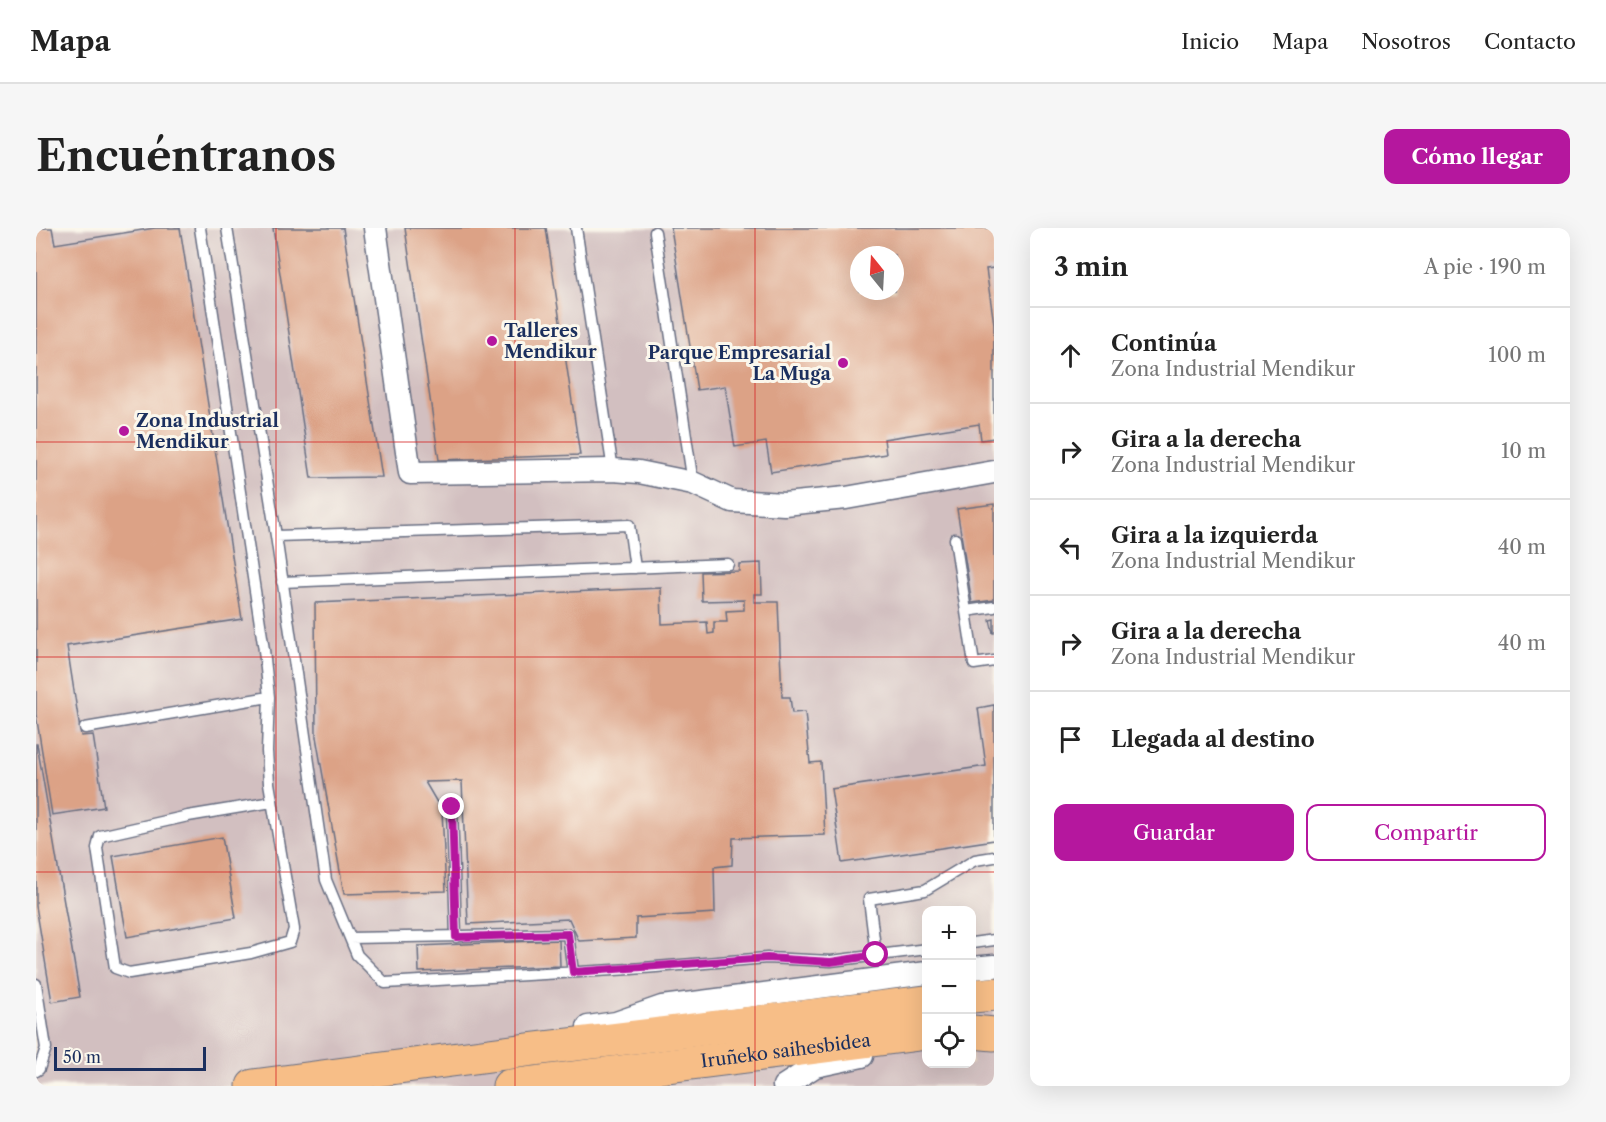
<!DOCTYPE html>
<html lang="es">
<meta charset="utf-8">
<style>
:root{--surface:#fff;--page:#f6f6f6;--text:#222;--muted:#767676;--line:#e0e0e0;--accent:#b5179e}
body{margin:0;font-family:"Libre Caslon Text",serif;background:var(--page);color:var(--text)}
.controls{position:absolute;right:18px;bottom:18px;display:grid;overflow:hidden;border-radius:12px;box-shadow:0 6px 24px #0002}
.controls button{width:54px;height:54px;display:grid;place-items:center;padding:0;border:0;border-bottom:2px solid var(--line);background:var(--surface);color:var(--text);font:30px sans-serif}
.compass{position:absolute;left:814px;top:18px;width:54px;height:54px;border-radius:50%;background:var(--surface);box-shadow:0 6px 24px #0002;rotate:342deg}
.scale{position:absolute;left:18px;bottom:15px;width:152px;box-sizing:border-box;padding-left:6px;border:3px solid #1b2f5e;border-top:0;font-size:16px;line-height:21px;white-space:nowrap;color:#1b2f5e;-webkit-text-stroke:4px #fbf7ec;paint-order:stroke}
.stop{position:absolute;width:18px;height:18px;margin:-14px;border:4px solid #b5179e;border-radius:50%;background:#fff}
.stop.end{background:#b5179e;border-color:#fff;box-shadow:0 2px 6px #0008}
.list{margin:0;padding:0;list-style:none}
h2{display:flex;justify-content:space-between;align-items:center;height:78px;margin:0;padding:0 24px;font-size:26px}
h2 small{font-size:20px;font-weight:400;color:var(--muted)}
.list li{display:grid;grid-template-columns:39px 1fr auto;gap:18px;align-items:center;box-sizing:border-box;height:96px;padding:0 24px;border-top:2px solid var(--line)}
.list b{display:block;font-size:22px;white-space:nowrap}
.list p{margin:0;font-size:20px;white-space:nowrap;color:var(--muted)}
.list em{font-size:20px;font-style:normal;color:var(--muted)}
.actions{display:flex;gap:12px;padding:18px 24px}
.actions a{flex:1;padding:14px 0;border:2px solid var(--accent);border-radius:12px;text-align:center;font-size:21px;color:var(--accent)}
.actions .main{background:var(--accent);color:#fff}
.icon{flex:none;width:33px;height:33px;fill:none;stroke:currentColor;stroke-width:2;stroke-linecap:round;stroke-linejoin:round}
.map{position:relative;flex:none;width:958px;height:858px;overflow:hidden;border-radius:12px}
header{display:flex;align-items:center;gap:36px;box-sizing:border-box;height:84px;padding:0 30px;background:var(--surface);border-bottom:2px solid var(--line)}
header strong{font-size:28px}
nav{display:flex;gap:33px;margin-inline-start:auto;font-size:21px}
.intro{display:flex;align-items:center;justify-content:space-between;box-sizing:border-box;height:144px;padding:0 36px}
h1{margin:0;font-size:42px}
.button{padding:15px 27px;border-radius:12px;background:var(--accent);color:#fff;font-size:21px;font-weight:700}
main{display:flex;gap:36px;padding:0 36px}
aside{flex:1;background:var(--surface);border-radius:12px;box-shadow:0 6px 24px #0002}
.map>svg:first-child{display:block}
.industrial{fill:#d2bfc0;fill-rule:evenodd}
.building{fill:#dca286;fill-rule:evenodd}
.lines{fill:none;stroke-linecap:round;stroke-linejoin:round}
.lane-casing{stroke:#676d81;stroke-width:13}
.street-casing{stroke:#676d81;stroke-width:25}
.highway-casing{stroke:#676d81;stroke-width:35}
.lane{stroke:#fff;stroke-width:10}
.street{stroke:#fff;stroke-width:22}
.highway{stroke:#f7be87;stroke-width:33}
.route{stroke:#b5179e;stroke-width:8}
.grid{fill:none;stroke:#d62828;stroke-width:1.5;stroke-opacity:0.55}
.poi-dot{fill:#b5179e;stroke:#fbf7ec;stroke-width:2}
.labels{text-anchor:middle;stroke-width:6;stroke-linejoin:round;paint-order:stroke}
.poi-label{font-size:18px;font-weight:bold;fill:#1b2f5e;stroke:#fbf7ec;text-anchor:start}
.street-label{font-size:18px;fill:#1b2f5e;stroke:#fbf7ec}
</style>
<header>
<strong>Mapa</strong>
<nav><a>Inicio</a><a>Mapa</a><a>Nosotros</a><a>Contacto</a></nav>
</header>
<div class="intro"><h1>Encuéntranos</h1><a class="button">Cómo llegar</a></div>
<main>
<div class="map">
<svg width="958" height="858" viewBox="0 0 958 858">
<rect width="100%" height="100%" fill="#fbf7ec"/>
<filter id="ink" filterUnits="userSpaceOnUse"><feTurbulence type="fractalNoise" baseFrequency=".0167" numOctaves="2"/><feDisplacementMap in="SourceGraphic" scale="12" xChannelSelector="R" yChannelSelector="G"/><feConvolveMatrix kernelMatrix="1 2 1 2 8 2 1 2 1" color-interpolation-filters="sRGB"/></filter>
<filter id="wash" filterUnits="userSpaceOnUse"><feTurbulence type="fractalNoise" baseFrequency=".008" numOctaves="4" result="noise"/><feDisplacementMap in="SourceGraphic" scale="24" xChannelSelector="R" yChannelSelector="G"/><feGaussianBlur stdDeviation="1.35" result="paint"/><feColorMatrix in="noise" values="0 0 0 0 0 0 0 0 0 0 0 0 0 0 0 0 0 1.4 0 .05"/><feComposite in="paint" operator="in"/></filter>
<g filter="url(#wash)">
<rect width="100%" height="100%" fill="#f4dfc3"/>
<path class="industrial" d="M 0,0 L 958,0 L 958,858 L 0,858 ZM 823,27 L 859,27 L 859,63 L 823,63 ZM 891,682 L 936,682 L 936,836 L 891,836 Z"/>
<g id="blocks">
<path class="building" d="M 0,0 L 16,0 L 19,16 L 119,0 L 144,0 L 206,391 L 31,418 L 45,508 L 57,507 L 68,579 L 16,587 L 0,486 Z
M 237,0 L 307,0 L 346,249 L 275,250 Z
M 369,0 L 510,0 L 544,227 L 403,232 Z
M 635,0 L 958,0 L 958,40 L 950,41 L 958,96 L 958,210 L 945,212 L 943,196 L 848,211 L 850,226 L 735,244 L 730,214 L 699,219 L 689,158 L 661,162 ZM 823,27 L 859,27 L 859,63 L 823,63 Z
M 958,276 L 958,372 L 936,375 L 921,281 Z
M 725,335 L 726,366 L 718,366 L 718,374 L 742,374 L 746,469 L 754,469 L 756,485 L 769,484 L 774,535 L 785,534 L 789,607 L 697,610 L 696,637 L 678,639 L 679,685 L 600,690 L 600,710 L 543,713 L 533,691 L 432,696 L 426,553 L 389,554 L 406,583 L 410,663 L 308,666 L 280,509 L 279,375 L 625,360 L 626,396 L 671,394 L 672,406 L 678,405 L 678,394 L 691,394 L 690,383 L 708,382 L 708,372 L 666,373 L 665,344 L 703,343 L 703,336 Z
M 958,391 L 958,405 L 957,405 L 954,392 Z
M 958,477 L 958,612 L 806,635 L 795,561 L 950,538 L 942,480 Z
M 0,516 L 1,516 L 44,769 L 16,774 L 0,678 Z
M 186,609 L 200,690 L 91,709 L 77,628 Z
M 523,712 L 524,738 L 383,744 L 382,718 Z"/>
</g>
</g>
<g filter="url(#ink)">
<use href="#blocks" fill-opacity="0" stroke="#676d81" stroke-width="1.5"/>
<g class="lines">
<defs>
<path id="lane" d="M 164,0 L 228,422 L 233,469 L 231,523 L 233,555 L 258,701 L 254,714 L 215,725 L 93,745 L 79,740 L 61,620 L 64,608 L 152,588 L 236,574
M 191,0 L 240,308 L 290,652 L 321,727 L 349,755 L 595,741 L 731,730 L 795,733 L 891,721
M 540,0 L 577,242
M 619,4 L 657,255
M 240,308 L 593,297 L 599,340
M 919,311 L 938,436 L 958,433
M 246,354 L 692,336
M 930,383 L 958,379
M 49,500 L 233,469
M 416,579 L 420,709
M 314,710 L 532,706 L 537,744
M 936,715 L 958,712
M 840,727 L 833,671 L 889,662 L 939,632 L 958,629
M 0,756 L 10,820 L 3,841 L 0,843"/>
<path id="street" d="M 339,0 L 374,245 L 577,242 L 603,244 L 657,255 L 696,273 L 748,276 L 810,270 L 958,244
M 936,740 L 958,738
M 552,799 L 580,795 L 626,779 L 891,745
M 748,858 L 779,838 L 826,828"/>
<g id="highway">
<path d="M 936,768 L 958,766"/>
<path d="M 936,804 L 958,806"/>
<path d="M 217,858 L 499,821 L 891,774"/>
<path id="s1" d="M 473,858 L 891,805"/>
</g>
</defs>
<use href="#lane" class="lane-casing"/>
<use href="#street" class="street-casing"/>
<use href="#highway" class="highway-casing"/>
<use href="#lane" class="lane"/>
<use href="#street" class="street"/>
<use href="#highway" class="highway"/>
</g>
</g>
<g class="lines" filter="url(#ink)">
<path class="route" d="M 416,579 L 420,709 L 532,706 L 537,744 L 731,730 L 795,734 L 840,727"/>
</g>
<path class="grid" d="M 240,0 L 240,858M 479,0 L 479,858M 719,0 L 719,858M 0,214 L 958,214M 0,429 L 958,429M 0,644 L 958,644"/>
<g class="poi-dot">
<circle cx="456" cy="113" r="6"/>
<circle cx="807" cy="135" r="6"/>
<circle cx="88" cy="203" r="6"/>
</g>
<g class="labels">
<g class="poi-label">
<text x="468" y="109">Talleres<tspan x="468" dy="21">Mendikur</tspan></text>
<text x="795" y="131" text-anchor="end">Parque Empresarial<tspan x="795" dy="21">La Muga</tspan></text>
<text x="100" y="199">Zona Industrial<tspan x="100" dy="21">Mendikur</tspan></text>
</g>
<g class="street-label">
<text dy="6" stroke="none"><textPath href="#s1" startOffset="279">Iruñeko saihesbidea</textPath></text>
</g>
</g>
</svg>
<div class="controls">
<button>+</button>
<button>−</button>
<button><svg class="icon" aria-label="locate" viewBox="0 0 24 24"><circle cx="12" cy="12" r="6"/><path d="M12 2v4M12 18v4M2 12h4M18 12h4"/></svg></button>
</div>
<svg class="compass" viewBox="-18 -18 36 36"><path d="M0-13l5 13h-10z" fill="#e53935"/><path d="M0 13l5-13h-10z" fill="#767676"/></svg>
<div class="scale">50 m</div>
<div class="stop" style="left:840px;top:727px"></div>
<div class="stop end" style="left:416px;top:579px"></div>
</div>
<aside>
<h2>3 min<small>A pie · 190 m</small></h2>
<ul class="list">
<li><svg class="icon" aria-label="ahead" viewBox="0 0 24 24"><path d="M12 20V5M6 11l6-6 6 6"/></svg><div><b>Continúa</b><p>Zona Industrial Mendikur</p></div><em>100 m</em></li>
<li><svg class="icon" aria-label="right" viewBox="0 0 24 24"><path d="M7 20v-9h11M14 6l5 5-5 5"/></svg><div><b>Gira a la derecha</b><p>Zona Industrial Mendikur</p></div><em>10 m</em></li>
<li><svg class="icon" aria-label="left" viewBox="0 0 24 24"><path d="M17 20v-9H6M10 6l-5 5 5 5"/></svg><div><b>Gira a la izquierda</b><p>Zona Industrial Mendikur</p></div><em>40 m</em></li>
<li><svg class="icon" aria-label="right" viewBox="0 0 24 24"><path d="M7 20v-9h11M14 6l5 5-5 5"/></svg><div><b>Gira a la derecha</b><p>Zona Industrial Mendikur</p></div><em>40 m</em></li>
<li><svg class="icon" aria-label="arrive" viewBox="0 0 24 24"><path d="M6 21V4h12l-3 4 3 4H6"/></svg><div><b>Llegada al destino</b></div></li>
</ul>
<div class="actions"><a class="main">Guardar</a><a>Compartir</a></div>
</aside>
</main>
